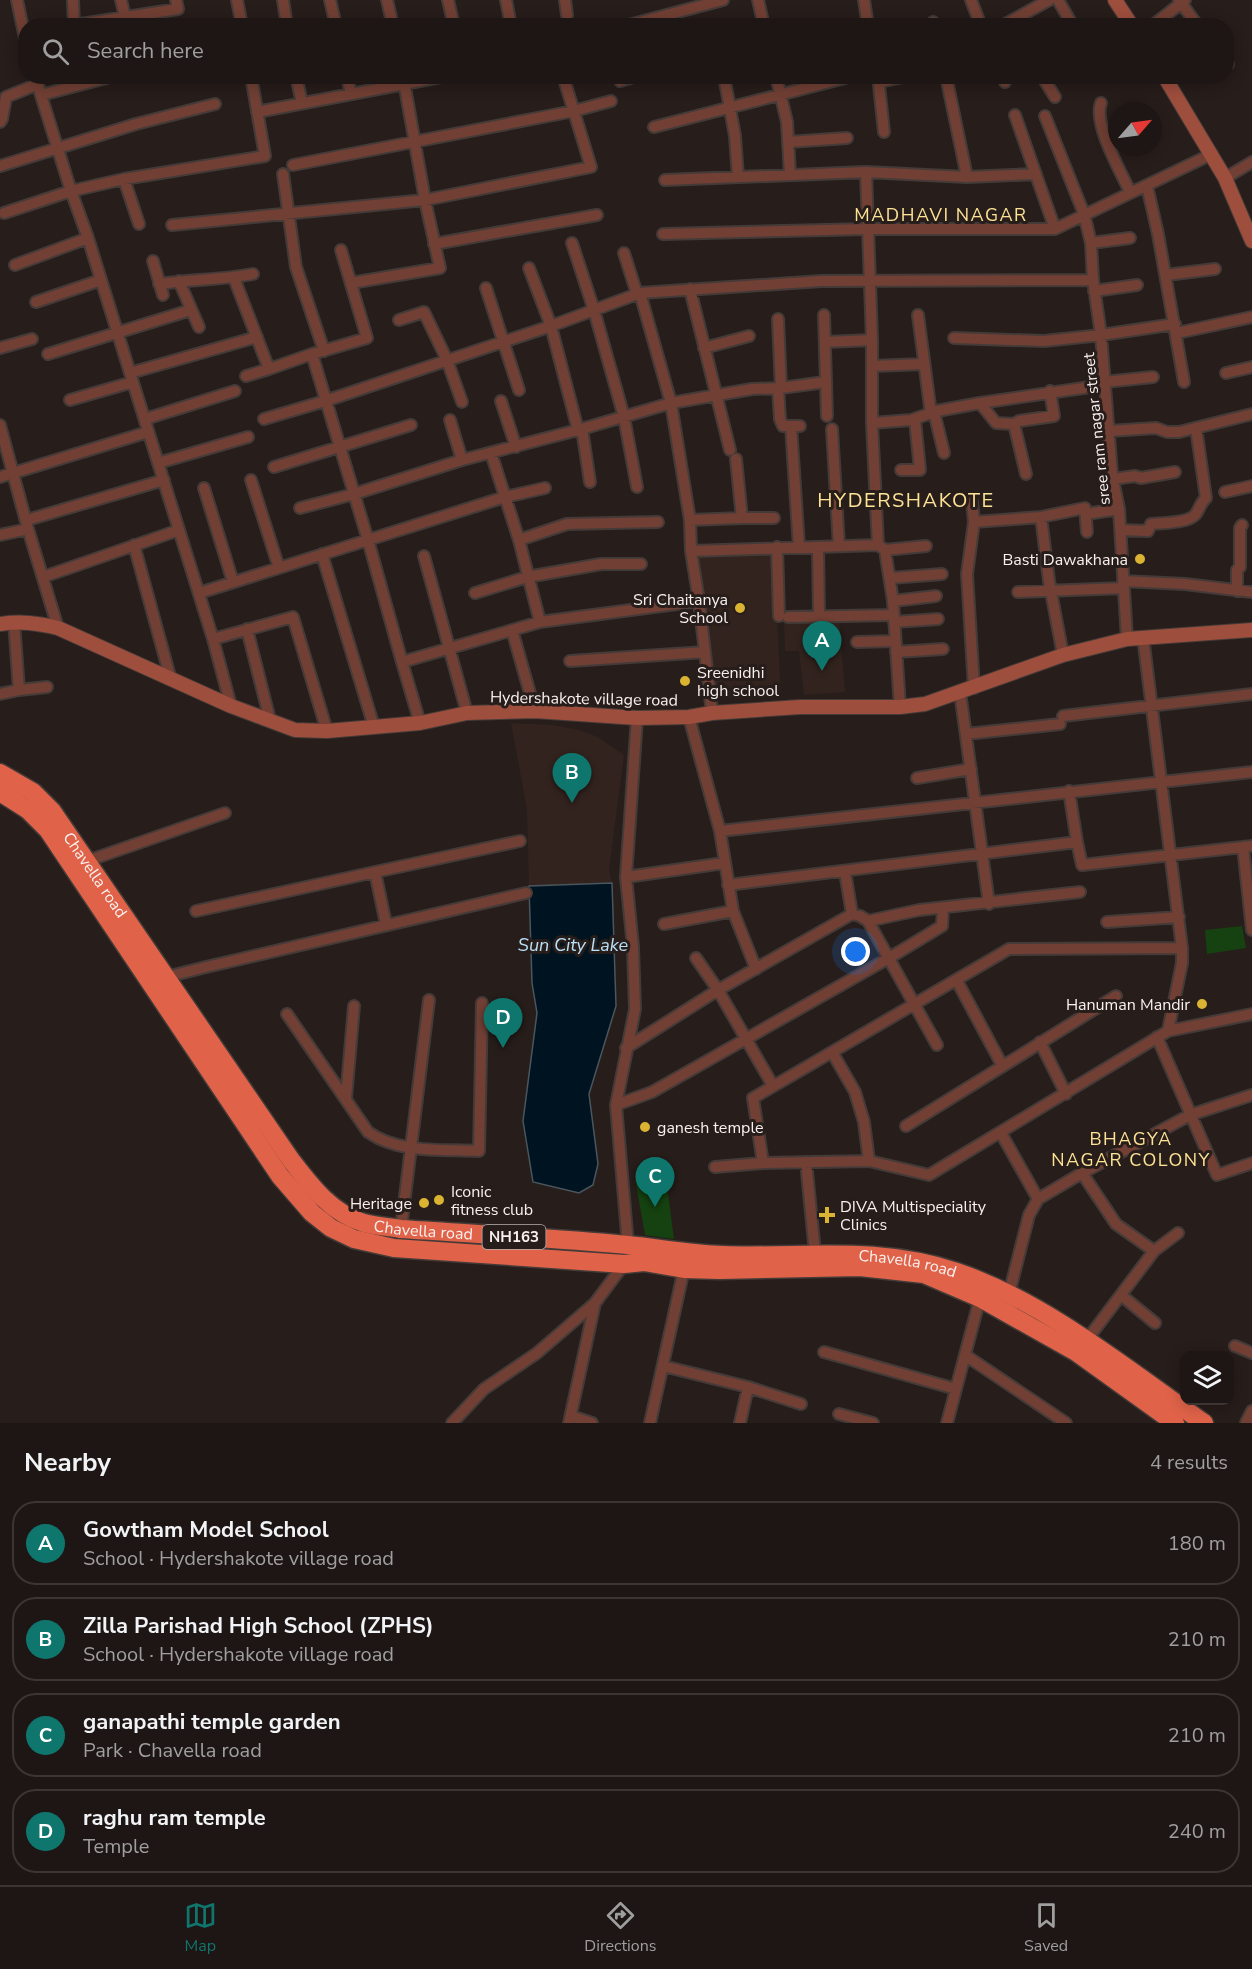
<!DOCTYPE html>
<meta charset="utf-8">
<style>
:root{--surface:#1d1614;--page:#2a2322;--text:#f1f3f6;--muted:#a09fa0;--line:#3b3534;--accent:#0f766e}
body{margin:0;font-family:"Nunito Sans",sans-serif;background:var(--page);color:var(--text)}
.controls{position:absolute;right:18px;bottom:18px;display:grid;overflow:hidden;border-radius:12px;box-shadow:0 3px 15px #0003}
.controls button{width:54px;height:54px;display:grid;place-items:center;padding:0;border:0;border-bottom:2px solid var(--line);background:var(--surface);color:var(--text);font:30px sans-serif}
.compass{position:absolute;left:1108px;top:102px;width:54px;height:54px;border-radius:50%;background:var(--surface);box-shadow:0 3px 15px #0003;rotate:62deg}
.you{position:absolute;left:856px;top:952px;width:21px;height:21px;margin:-15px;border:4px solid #fff;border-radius:50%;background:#1a73e8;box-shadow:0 0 0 9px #1a73e833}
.badge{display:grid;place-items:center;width:39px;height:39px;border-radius:50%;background:var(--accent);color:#fff;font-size:20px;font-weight:700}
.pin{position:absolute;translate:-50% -50px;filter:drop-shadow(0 2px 3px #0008)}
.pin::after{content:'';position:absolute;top:32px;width:21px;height:18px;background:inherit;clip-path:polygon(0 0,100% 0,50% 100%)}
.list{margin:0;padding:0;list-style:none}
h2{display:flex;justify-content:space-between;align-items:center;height:78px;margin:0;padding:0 24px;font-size:26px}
h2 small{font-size:20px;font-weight:400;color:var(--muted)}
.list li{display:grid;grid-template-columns:39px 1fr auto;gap:18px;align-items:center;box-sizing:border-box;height:84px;margin:0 12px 12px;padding:0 12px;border:2px solid var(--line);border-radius:24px}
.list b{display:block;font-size:22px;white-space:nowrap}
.list p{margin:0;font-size:20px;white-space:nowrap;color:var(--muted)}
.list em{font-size:20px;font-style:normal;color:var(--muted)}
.icon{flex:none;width:33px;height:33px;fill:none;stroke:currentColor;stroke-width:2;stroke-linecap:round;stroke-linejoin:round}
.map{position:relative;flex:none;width:1252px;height:1423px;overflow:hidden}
.search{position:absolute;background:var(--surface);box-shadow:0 3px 15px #0003;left:18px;right:18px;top:18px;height:66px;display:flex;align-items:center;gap:15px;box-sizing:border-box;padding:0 21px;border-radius:24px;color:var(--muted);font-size:22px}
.sheet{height:462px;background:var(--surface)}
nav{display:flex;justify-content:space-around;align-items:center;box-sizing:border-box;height:84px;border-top:2px solid var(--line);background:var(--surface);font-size:16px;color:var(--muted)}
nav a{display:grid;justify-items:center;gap:3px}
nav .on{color:var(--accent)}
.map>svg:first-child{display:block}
.built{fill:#33231e}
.green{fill:#154210}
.water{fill:#001320;stroke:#4a565e;stroke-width:1.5}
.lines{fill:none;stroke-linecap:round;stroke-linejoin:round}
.street-casing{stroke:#443b38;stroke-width:14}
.secondary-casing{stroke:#443b38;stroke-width:16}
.highway-casing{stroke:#443b38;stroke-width:21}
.street{stroke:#713f34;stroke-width:10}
.secondary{stroke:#9e4e3d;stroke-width:14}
.highway{stroke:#e06349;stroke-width:18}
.poi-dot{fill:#dab333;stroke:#271d1a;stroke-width:2}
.labels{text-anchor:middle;stroke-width:6;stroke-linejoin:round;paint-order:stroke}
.shield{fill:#271d1a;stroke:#b9b1af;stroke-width:1.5}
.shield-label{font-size:15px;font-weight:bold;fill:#f8f1ef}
.street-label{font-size:16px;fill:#f8f1ef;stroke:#271d1a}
.poi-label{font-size:16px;fill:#f8f1ef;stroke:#271d1a;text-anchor:end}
.neighbourhood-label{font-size:18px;letter-spacing:1.5px;fill:#fee396;stroke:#271d1a}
.water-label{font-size:18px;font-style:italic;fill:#b9e0f8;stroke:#271d1a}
.quarter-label{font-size:20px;letter-spacing:1.5px;fill:#fee396;stroke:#271d1a}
</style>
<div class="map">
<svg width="1252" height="1423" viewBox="0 0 1252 1423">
<rect width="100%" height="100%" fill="#271d1a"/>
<path class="built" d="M 774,555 L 781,698 L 713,698 L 696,557 Z
M 839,620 L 845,692 L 804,695 L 799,651 L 785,651 L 784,621 Z
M 511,723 L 552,725 L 579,730 L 598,737 L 624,755 L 609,870 L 612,883 L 529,886 L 527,810 Z"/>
<path class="green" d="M 1242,926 L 1246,948 L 1207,954 L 1205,930 Z
M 635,1179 L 666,1179 L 674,1239 L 645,1235 Z"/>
<path class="water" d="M 612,883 L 616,1006 L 589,1094 L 598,1164 L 593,1185 L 579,1193 L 533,1182 L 523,1121 L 537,1013 L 532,983 L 529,886 Z"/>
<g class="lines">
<defs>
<path id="street" d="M 17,0 L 26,43
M 73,0 L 74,25
M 121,0 L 125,17
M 237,0 L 242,26
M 283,0 L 287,26
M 330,0 L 336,26
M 387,0 L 393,26
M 448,0 L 454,26
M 506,0 L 511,26
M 565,0 L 567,15
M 758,0 L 764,26
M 864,0 L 868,26
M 971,0 L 981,26
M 1058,0 L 1073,26
M 1179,0 L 1198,26
M 933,22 L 934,26
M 68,26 L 178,9 L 176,0
M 625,26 L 723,0
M 1002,26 L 1049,0
M 1152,26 L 1185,0
M 1226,62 L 1228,64
M 35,76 L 71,191 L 88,238 L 213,639 L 231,706
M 296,76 L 302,103
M 347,76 L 351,94
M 724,76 L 735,136 L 738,177
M 776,76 L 787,122 L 790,175
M 878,76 L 884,132
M 946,76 L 967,177
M 1002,76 L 1005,82
M 1042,76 L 1055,97
M 620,81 L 637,76
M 879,82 L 908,76
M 41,95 L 114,76
M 1101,103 C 1093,124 1121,172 1130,192
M 257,112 L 446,76
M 1015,115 L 1055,229
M 1045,116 L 1084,214 L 1091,243 L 1093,280 L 1101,335 L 1112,475 L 1119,509 L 1127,639
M 0,122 L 2,119 L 6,97 L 38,84
M 654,127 L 845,78
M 788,142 L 847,138
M 293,165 L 574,111 L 611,101
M 0,166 L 136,124 L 215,104
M 866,172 L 872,340 L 872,423 L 878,545
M 283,174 L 296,267 L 324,351
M 1225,178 L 1252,162
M 124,179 L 139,224
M 665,180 L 866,172 L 967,177 L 1036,174
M 1147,186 L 1158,234 L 1184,382
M 4,213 L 71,191 L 124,179 L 265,156 L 251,76
M 172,225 L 425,200 L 591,167 L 563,76
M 663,234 L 867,229 L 1055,229 L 1212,154
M 572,243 L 594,310 L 624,417 L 637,487
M 1091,243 L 1130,238
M 434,244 L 597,215
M 624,253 L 637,294
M 153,261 L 163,295
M 15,265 L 88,238
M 529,268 L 551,326 L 578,430
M 1166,275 L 1215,269
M 234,278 L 269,369 L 312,354 L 367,338 L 341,250
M 179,281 L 199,327
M 351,283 L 440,268 L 425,200 L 403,76
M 159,284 C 191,279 222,280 253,274
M 486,288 L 519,390
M 690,289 L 730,450
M 1094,291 L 1137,285
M 640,293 L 671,403 L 690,520 L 691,551 L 699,601 L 712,713
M 36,302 L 101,280
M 824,315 L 827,416
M 918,315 L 931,414
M 778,319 L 781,388
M 399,320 L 424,312 L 447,360 L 462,402
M 1177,333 L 1252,317
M 954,338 L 1044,341 L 1101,335 L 1175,324
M 825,342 L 872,340
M 0,348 L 32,339
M 704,348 L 749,336
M 48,354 L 191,310
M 312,354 L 368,540 L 402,662 L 540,622 L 699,601
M 872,366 L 924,364
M 130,373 L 257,337
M 1226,373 L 1252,367
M 246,376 L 269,369
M 1104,382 L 1153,377
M 778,388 L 780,419 L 783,426 L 800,426
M 70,400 L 133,382
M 501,401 L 516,447
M 980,403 L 996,423 L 1014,424
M 934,412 L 944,453
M 145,419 L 235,391
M 264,419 L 325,401 L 551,326 L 640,293 L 822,281 L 1093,280
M 450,420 L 462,460
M 872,423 L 911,420 L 937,411 L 980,403 L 1104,385
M 0,425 L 28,529 L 58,628
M 791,426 L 799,547
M 582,429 L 590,482
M 832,429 L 839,546
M 1109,431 L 1156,428 L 1167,432 L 1179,432 L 1252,414
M 491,453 L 519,540 L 540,622
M 736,459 L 742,518 L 774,518
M 158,463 L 248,437
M 274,467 L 411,425
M 901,470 L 920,470 L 915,420
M 1026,474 L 1014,424 L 1019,421 L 1054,416 L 1050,391
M 0,477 L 148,432
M 1113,479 L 1135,476 L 1141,478 L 1175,472
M 251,480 L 279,568
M 204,488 L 233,582
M 1225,492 L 1252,486
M 972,502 L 974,522
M 300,508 L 354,494 L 462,460 L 578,430 L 671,403 L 752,389 L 781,388 L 825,382
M 1086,514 L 1119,509
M 1041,517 L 1049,581 L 1063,655
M 27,520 L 164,480
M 690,520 L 742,518
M 1121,530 L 1148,531 L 1151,524 C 1162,523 1188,523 1195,515 C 1200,509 1200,503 1206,498 L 1196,428
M 0,535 L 28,529
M 519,540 L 567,524 L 658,522
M 134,545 L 171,680
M 777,547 L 779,616
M 818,547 L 819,616
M 885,550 L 893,601 L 900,707
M 691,551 L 878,545 L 885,550 L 926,546
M 322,554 L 374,727
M 424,556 L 467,713
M 43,577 L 179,530
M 891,578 L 942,574
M 1123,581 L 1185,584 L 1252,592
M 1237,591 L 1237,570 L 1240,567 L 1240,528 L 1242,525
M 1018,592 L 1124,588
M 199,593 L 505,497 L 545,488
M 475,593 L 527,577 L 601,564 L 641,564
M 893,601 L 936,596
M 788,617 L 894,615
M 14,622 L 19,690 L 47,687
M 894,622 L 938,619
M 247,629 L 270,720
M 512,630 L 535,711
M 1143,637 L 1182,948 L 1182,963 L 1168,1031
M 213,639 L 293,617 L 327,731
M 857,642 L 895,641
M 896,652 L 943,649
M 570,661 L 705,652
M 402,662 L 420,723
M 974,688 L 967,574 L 974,522 L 1041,517 L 1085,508 L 1087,532
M 960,692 L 989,904
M 0,694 L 19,690
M 1063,716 L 1252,694
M 689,717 L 720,831 L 733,911 L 756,969
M 966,734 L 1060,724
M 917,778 L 971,769
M 1069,791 L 1077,842 L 1082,865 L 1252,846
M 720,831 L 1252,772
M 1243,847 L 1252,930
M 87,861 L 225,813
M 845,872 L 852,914
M 626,877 L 724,863
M 728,885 L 1077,842
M 196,911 L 375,872
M 868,921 L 919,910 L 1080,892
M 1107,922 L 1179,917
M 386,924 L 375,872 L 520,841
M 664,924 L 733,911
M 696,958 L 718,990 L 773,1086
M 163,981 L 166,977 L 206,967 L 526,893
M 957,981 L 1002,1065
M 287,1014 L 368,1132 C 399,1154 443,1149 479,1151 L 482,1003
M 1157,1037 L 1217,1175 L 1252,1163
M 1040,1042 L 1066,1094
M 626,1048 L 718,990 L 852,914 L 860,916 L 868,921 L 937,1045
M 832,1052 L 855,1092 L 864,1122 L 869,1161
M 346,1098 L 354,1006
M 616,1105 L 652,1092 L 889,958 L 942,926 L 943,908
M 906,1126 L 1116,996
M 1001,1133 L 1038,1199
M 806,1162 L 815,1253
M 763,1163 L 753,1098 L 1009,949 L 1182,948
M 715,1167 L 763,1163 L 869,1161 L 929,1175 L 1168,1031 L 1252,1014
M 1082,1173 L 1116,1224 L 1154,1251
M 401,1229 L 429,1000
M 628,1245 L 616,1105 L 635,1009 L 633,947 L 626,877 L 637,718
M 1009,1294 L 1029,1215 L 1038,1199 L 1082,1173 L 1190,1115 L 1252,1095
M 1121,1295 L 1155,1323
M 1086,1341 L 1154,1251 L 1178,1233
M 1235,1346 L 1252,1353
M 824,1352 L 956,1389
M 965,1355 L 1066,1423
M 663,1366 L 748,1387 L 801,1404
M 839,1414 L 873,1423
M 571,1416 L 592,1423
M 452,1423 L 484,1389 L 537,1353 L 595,1303 L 624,1264
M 569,1423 L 595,1303
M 650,1423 L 684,1269
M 740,1423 L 748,1387
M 947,1423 L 980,1298
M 1246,1423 L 1252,1411"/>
<path id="secondary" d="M 1115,0 L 1132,26
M 1164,76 L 1225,178 L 1252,241
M 0,624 C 21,621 37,623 58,628 L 231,706 L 295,730 L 327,731 L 420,723 L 467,713 L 535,711 L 637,718 L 689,717 L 712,713 L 800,707 L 900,707 L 925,704 L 1063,655 L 1127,639 L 1252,630"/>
<g id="highway">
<path id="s1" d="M 0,773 L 33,792 L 52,811 L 291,1160 C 311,1186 331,1213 364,1223 C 376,1226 389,1227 401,1229 C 476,1234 552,1238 628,1245 C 659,1248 691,1254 723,1255 C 805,1258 875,1245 957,1272 C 1045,1302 1128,1370 1204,1423"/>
<path d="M 0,792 L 28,810 L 48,830 L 280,1176 L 312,1213 L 331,1228 L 354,1239 L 394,1248 L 624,1264 L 644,1262 L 684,1269 L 720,1270 L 860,1267 L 924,1274 L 980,1298 L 1076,1352 L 1175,1423"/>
</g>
</defs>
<use href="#street" class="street-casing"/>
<use href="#secondary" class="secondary-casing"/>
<use href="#highway" class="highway-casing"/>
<use href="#street" class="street"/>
<use href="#secondary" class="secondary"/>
<use href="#highway" class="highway"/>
</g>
<g class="poi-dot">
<circle cx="1140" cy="559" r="6"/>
<circle cx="740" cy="608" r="6"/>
<circle cx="685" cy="681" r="6"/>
<circle cx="1202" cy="1004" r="6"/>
<circle cx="645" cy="1127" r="6"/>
<circle cx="439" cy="1200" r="6"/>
<circle cx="424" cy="1203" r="6"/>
<path d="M824 1206h6v6h6v6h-6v6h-6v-6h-6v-6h6z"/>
</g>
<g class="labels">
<rect class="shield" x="482.5" y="1225" width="63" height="24" rx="4.5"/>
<g class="shield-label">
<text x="514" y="1242">NH163</text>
</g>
<g class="street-label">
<text transform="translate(1096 429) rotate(-96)" y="6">sree ram nagar street</text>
<text transform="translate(584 698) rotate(1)" y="6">Hydershakote village road</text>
<text dy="6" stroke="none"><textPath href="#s1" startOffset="142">Chavella road</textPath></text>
<text dy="6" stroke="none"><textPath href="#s1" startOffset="646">Chavella road</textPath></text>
<text dy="6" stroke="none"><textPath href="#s1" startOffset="1132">Chavella road</textPath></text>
</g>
<g class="poi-label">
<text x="1128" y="565">Basti Dawakhana</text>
<text x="728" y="605">Sri Chaitanya<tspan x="728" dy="18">School</tspan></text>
<text x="697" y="678" text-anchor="start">Sreenidhi<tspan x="697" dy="18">high school</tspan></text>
<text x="1190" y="1010">Hanuman Mandir</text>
<text x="657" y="1133" text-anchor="start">ganesh temple</text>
<text x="451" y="1197" text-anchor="start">Iconic<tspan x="451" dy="18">fitness club</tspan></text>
<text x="412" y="1209">Heritage</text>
<text x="840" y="1212" text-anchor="start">DIVA Multispeciality<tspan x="840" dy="18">Clinics</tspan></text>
</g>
<g class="neighbourhood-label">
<text x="941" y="221">MADHAVI NAGAR</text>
<text x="1131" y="1145">BHAGYA<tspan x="1131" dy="21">NAGAR COLONY</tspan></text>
</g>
<g class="water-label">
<text x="573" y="951">Sun City Lake</text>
</g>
<g class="quarter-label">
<text x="906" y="507">HYDERSHAKOTE</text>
</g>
</g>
</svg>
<div class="controls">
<button><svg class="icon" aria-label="layers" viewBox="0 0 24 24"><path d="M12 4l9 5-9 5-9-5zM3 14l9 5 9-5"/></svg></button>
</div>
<svg class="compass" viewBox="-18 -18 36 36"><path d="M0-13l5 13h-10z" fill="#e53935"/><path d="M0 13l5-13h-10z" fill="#a09fa0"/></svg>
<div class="you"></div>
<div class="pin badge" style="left:822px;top:671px">A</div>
<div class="pin badge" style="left:572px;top:803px">B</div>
<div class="pin badge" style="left:655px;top:1207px">C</div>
<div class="pin badge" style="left:503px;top:1048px">D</div>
<div class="search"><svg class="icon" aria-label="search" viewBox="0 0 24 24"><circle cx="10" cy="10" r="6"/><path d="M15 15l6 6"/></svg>Search here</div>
</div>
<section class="sheet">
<h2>Nearby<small>4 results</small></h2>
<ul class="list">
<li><span class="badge">A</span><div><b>Gowtham Model School</b><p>School · Hydershakote village road</p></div><em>180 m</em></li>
<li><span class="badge">B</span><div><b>Zilla Parishad High School (ZPHS)</b><p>School · Hydershakote village road</p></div><em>210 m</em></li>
<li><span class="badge">C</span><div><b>ganapathi temple garden</b><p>Park · Chavella road</p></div><em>210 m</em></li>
<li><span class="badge">D</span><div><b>raghu ram temple</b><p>Temple</p></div><em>240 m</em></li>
</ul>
</section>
<nav>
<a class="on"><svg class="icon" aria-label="map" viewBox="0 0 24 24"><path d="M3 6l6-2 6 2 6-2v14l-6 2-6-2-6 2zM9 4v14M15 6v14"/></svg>Map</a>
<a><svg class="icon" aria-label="directions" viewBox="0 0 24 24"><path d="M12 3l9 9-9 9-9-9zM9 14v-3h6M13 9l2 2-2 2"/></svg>Directions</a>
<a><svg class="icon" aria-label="saved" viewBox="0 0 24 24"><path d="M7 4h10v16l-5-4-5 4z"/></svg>Saved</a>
</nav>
